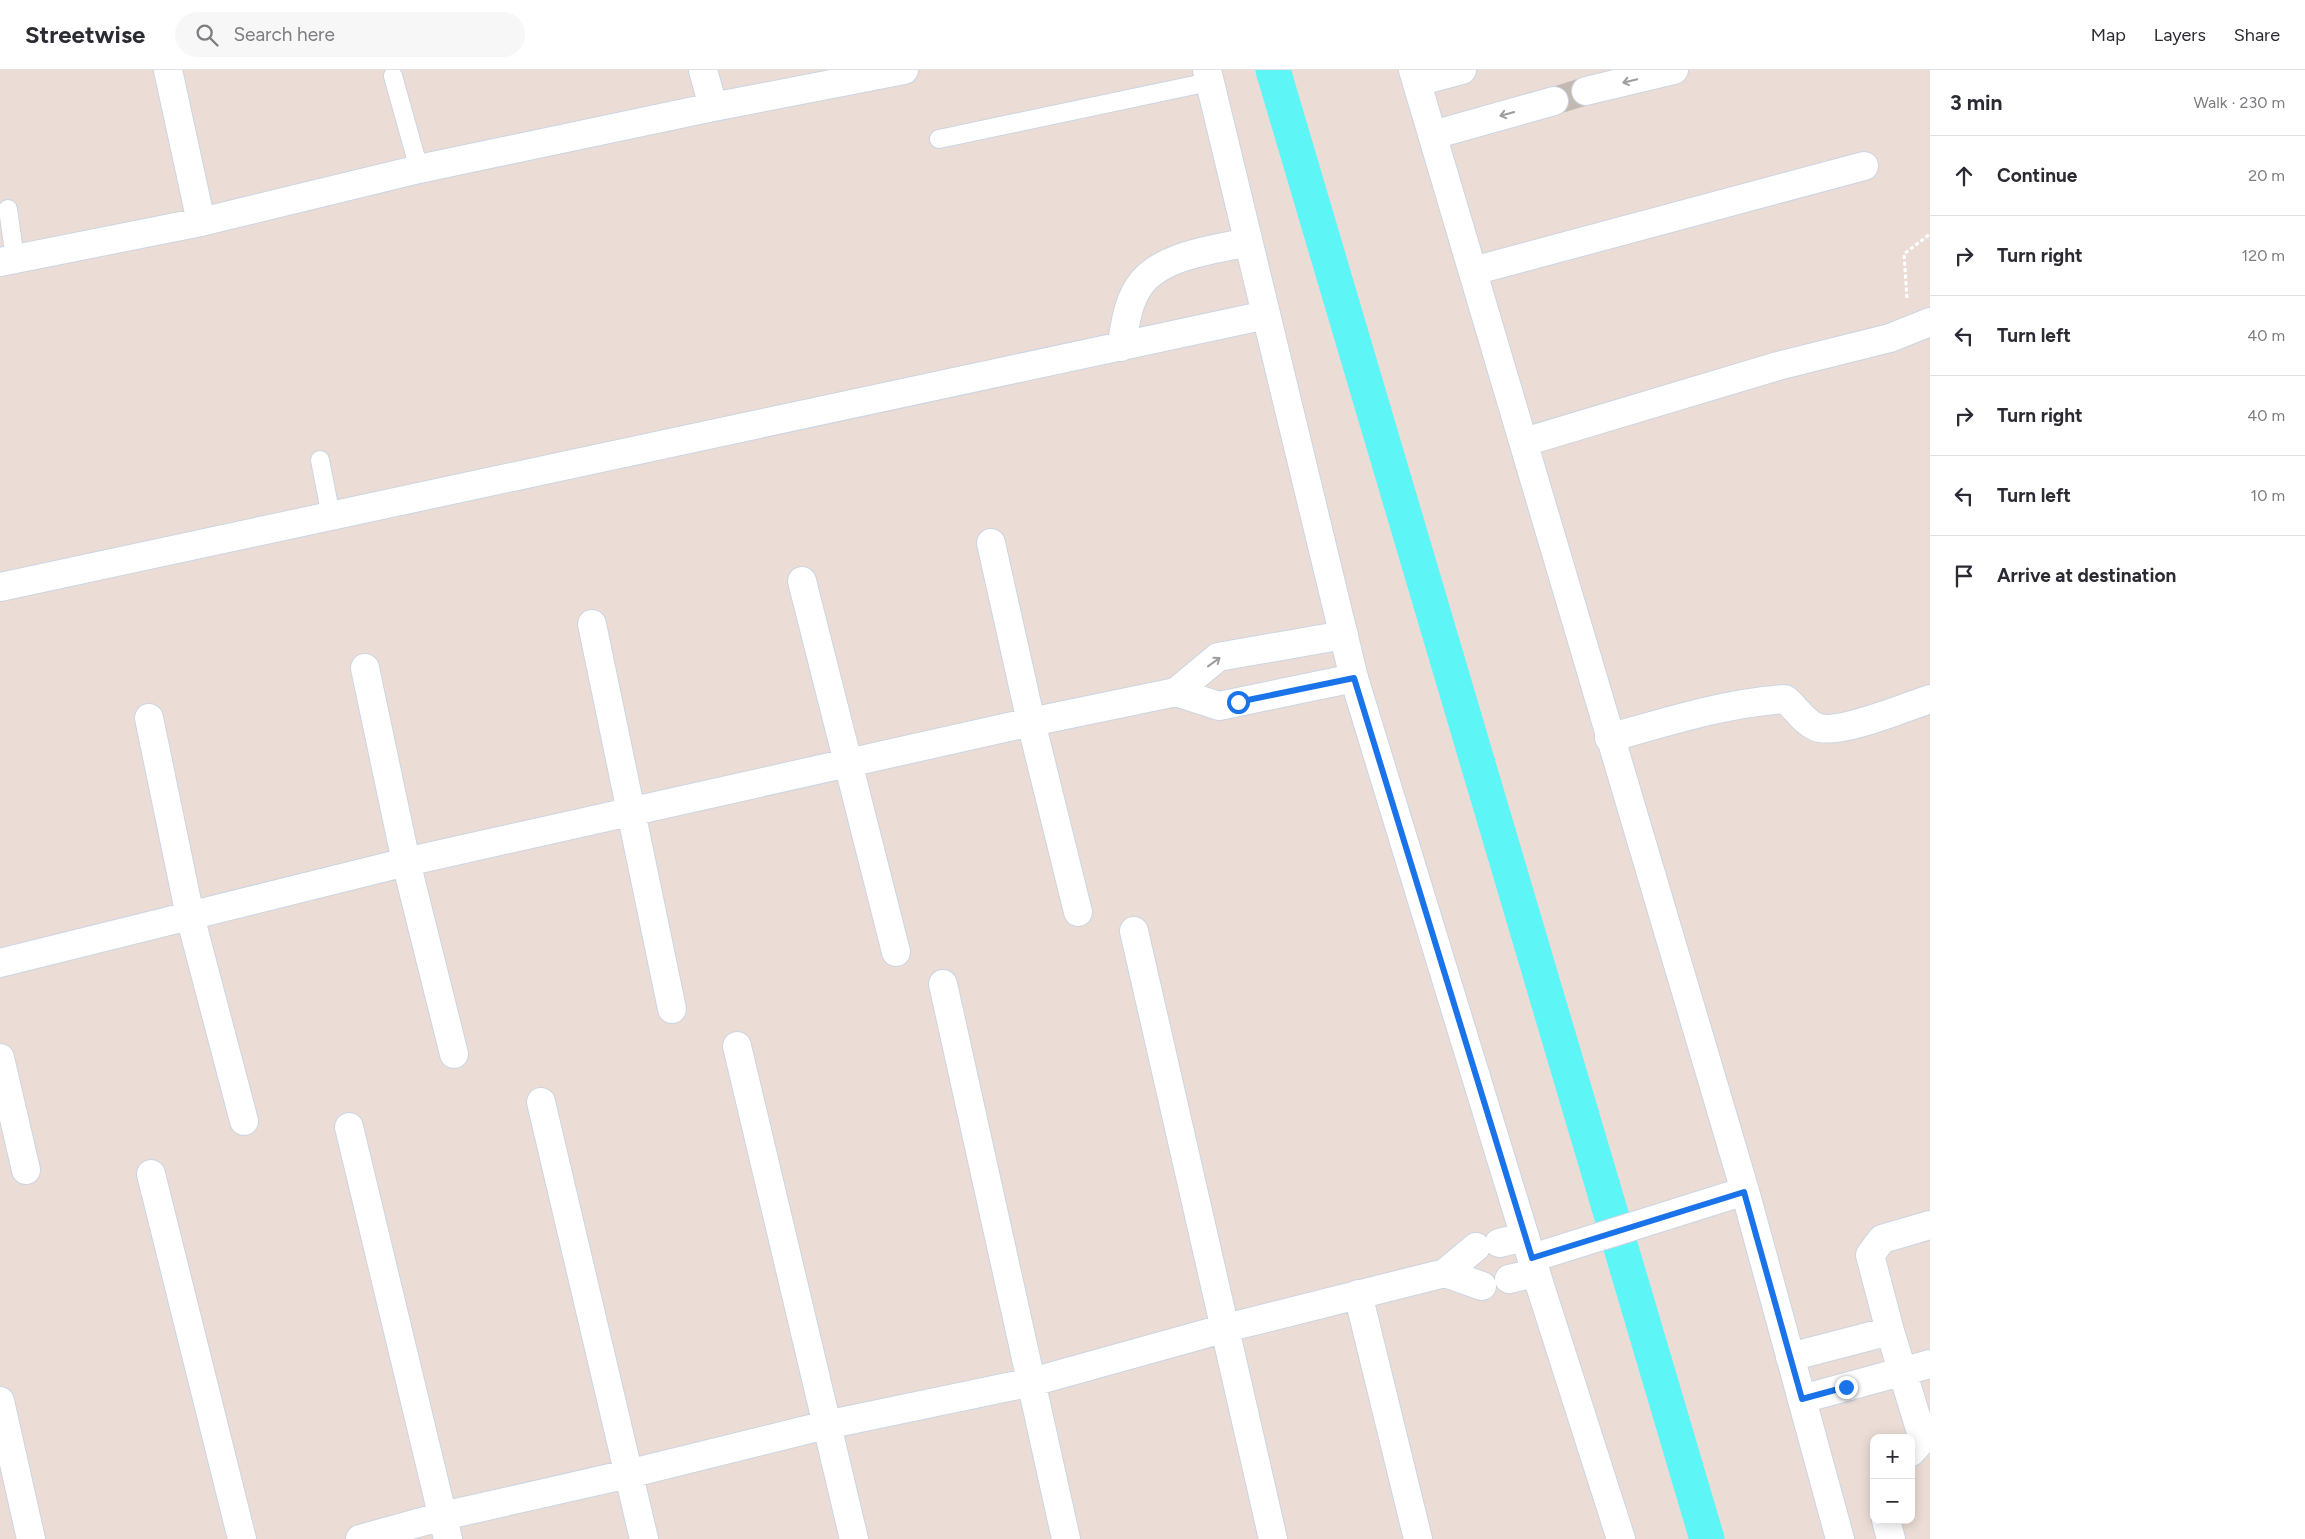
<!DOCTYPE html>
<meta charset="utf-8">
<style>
:root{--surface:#fff;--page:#f7f7f7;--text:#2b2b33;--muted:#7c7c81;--line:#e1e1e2}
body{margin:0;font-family:Figtree,sans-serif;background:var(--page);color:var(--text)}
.controls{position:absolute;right:15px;bottom:15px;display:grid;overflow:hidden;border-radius:10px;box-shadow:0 2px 12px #0003}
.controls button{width:45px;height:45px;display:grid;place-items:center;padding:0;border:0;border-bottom:1px solid var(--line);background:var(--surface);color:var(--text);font:25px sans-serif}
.stop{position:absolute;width:15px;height:15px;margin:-11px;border:4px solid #1a73e8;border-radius:50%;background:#fff}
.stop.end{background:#1a73e8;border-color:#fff;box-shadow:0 1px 5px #0008}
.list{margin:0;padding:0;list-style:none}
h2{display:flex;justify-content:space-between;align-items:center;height:65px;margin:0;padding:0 20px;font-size:21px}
h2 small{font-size:16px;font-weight:400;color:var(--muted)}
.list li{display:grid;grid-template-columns:32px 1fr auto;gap:15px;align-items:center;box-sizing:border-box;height:80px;padding:0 20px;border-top:1px solid var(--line)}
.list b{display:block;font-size:19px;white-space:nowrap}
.list em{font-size:16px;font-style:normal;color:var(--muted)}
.icon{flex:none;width:28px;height:28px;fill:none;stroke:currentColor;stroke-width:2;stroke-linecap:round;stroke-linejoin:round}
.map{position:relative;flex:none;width:1930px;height:1469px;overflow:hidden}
header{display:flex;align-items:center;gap:30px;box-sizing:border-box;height:70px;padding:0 25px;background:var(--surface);border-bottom:1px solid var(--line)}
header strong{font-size:24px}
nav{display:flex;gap:28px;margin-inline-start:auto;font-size:18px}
.search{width:350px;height:45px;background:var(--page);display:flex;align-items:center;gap:12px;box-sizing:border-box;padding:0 18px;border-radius:28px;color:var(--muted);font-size:19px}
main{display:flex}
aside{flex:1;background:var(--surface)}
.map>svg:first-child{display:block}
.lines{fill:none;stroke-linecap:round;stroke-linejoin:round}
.canal{stroke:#5ef5f7;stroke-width:35}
.minor-tunnel{stroke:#c4b8b3;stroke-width:28;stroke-dasharray:28 14;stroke-linecap:butt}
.service-casing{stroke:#cbd5e2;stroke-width:20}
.minor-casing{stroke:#cbd5e2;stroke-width:30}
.tertiary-casing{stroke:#cbd5e2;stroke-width:30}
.path{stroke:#fff;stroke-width:3;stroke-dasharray:4 2.5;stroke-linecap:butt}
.service{stroke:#fff;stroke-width:18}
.minor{stroke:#fff;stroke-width:28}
.tertiary{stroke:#fff;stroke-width:28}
.oneway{stroke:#9d9d9d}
.route{stroke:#1a73e8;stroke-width:6}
</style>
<header>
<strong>Streetwise</strong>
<div class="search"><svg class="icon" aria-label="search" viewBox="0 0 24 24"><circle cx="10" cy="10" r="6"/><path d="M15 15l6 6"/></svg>Search here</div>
<nav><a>Map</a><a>Layers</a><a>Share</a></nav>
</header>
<main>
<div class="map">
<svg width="1930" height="1469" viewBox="0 0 1930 1469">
<rect width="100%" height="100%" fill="#ebddd6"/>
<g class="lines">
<path class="canal" d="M 1273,0 L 1707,1469"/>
<path class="minor-tunnel" d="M 1554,31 L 1586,21"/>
<defs>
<path id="service" d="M 393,6 L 419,99
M 939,69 L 1209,12
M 8,139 L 15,189
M 320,390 L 331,446"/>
<path id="minor" d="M 168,0 L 201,152
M 703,0 L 713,37
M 1417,12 L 1462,0
M 1586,21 L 1674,0
M 1433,65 L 1554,31
M 0,192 L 201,152 L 419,99 L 713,37 L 904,0
M 1473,201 L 1864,96
M 1121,277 C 1125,257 1127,235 1138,218 C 1158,185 1214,180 1248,172
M 1524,372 L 1778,296 L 1890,268 L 1930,252
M 991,473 L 1031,652 L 1078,842
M 802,511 L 896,882
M 0,517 L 1266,245
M 592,554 L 672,939
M 365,598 L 406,792 L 454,984
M 1176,622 L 1219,636 L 1354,608
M 149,648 L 190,846 L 244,1051
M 1609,668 C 1666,652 1725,633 1785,629 C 1795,637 1804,652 1816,657 C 1838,666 1906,637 1930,629
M 1134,861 L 1273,1469
M 0,893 L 406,792 L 1031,652 L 1176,622 L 1218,587 L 1344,565
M 943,914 L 1066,1469
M 737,976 L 854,1469
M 0,988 L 26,1100
M 541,1032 L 644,1469
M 349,1057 L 448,1469
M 151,1104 L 242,1469
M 1499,1173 L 1525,1167
M 1445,1203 L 1482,1216
M 1509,1209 L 1536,1203
M 1358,1224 L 1418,1469
M 1790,1287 L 1890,1261
M 1802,1329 L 1930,1294
M 0,1331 L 31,1469
M 1911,1382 L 1923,1369 L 1890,1261 L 1870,1185 L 1882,1169 L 1930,1155
M 1886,1450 L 1891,1469
M 360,1469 L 443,1446 L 628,1404 L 826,1355 L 1032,1312 L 1226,1258 L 1445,1203 L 1476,1177"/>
<path id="tertiary" d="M 1207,0 L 1354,608 L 1536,1203 L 1621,1469
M 1413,0 L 1745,1121 L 1840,1469
M 1532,1188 L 1745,1121"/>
</defs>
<use href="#service" class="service-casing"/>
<use href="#minor" class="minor-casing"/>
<use href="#tertiary" class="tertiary-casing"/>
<path class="path" d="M 1907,228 L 1904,184 L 1930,164"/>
<use href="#service" class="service"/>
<use href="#minor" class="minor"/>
<use href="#tertiary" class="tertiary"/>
</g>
<defs><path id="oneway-shaft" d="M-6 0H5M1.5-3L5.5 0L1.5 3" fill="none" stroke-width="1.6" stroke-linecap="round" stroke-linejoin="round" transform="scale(1.25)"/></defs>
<g class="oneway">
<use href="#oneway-shaft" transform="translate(1630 11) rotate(167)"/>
<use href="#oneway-shaft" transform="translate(1507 44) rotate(164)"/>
<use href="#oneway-shaft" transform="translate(1214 592) rotate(-36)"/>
</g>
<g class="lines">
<path class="route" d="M 1238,632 L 1354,608 L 1532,1188 L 1744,1122 L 1802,1329 L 1846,1317"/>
</g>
</svg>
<div class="controls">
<button>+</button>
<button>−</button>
</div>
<div class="stop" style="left:1238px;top:632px"></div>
<div class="stop end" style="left:1846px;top:1317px"></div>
</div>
<aside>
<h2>3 min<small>Walk · 230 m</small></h2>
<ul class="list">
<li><svg class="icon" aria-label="ahead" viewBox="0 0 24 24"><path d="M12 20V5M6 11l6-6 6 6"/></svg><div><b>Continue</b></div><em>20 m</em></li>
<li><svg class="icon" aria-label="right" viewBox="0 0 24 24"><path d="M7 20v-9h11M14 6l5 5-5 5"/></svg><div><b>Turn right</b></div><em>120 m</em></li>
<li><svg class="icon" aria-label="left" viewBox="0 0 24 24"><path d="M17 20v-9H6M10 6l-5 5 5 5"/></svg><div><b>Turn left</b></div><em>40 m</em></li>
<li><svg class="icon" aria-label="right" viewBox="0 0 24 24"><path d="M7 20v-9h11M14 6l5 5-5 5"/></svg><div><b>Turn right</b></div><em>40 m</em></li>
<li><svg class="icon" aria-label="left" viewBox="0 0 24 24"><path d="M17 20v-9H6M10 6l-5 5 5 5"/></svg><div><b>Turn left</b></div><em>10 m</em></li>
<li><svg class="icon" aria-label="arrive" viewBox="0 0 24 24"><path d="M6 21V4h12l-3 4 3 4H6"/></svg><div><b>Arrive at destination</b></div></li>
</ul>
</aside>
</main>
